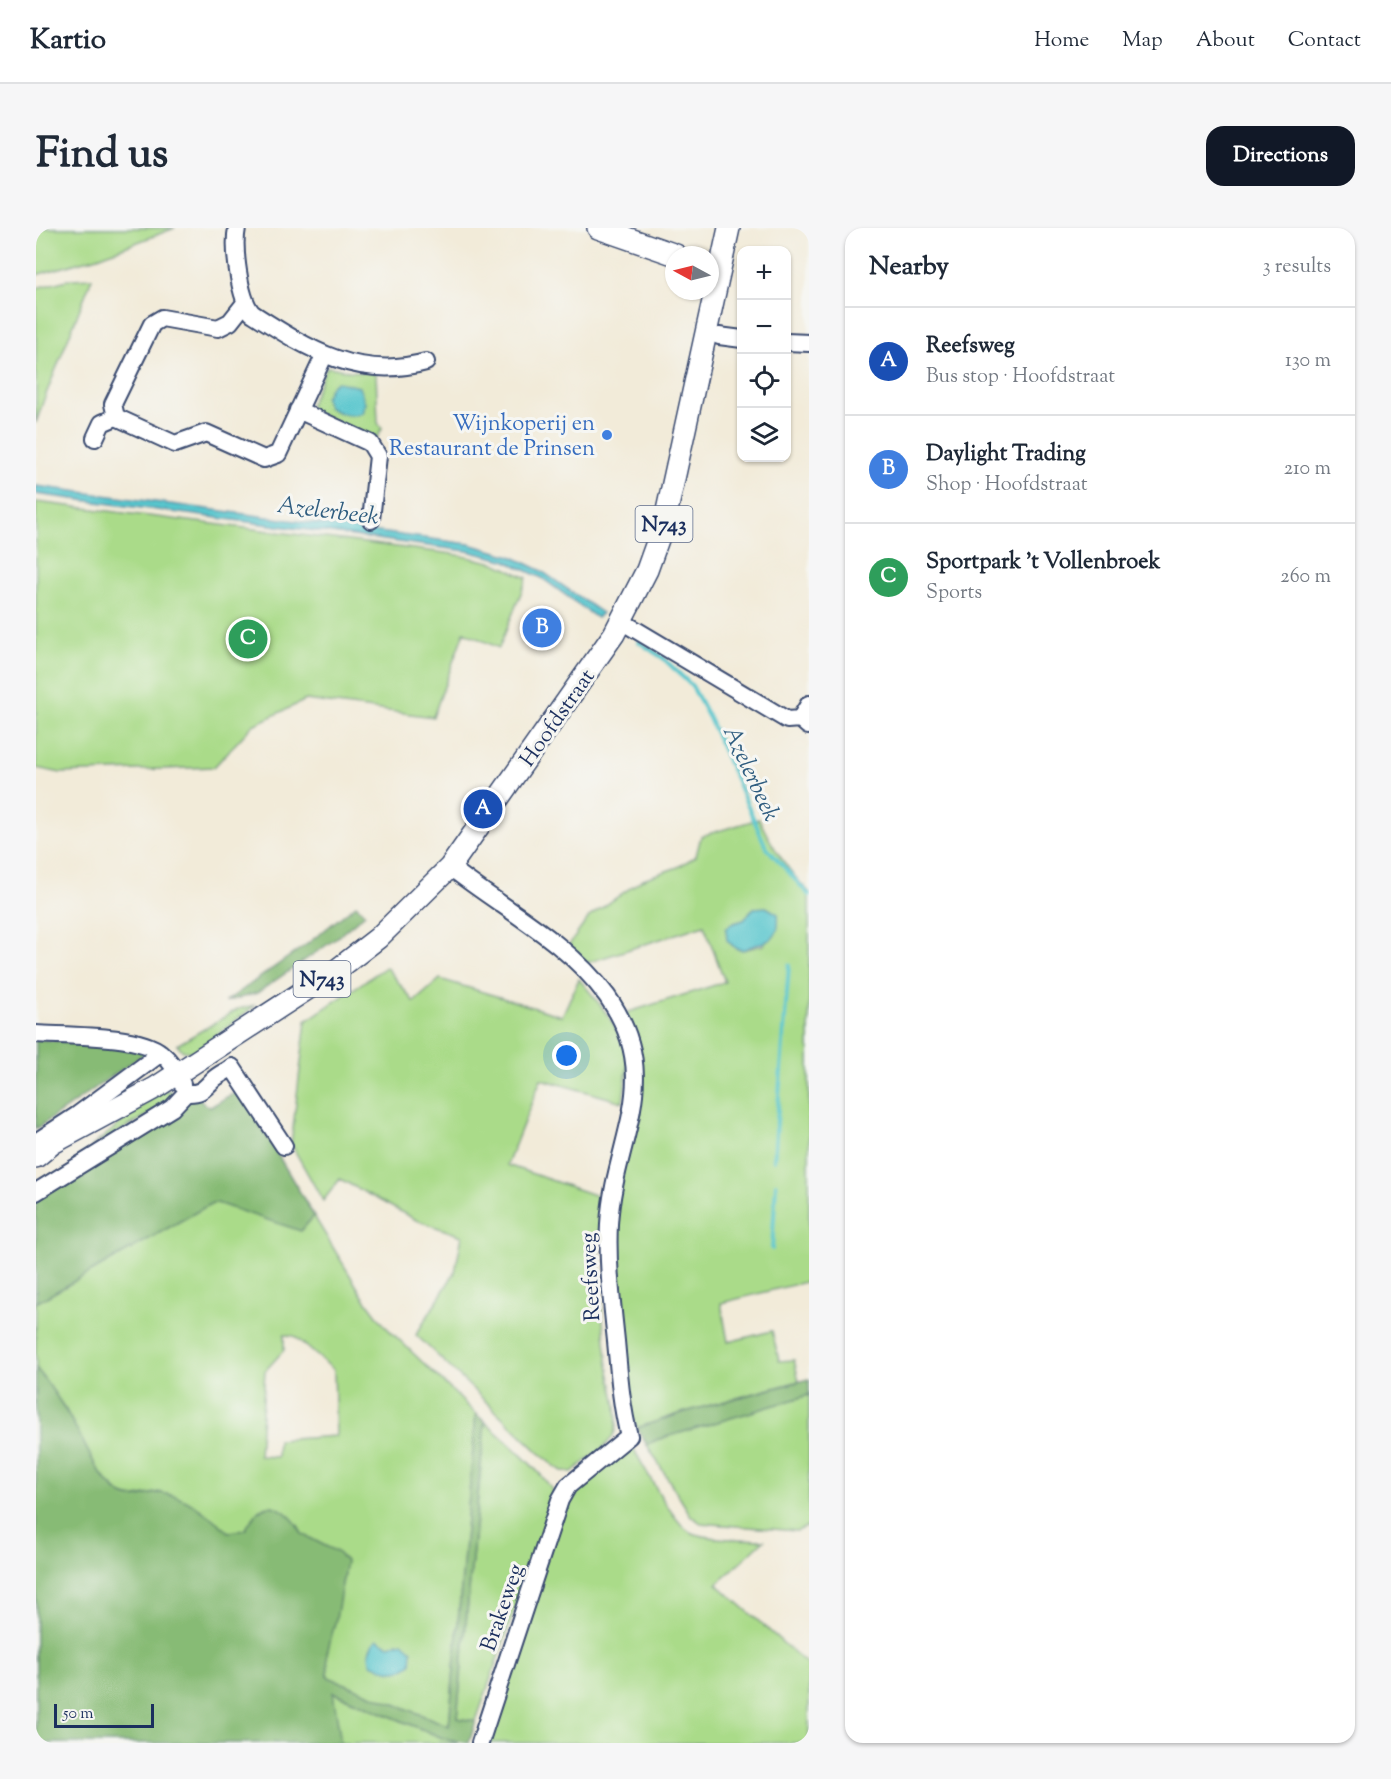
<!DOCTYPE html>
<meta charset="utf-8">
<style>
:root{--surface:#fff;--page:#f6f6f7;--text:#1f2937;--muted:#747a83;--line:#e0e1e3;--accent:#111827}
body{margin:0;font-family:"Sorts Mill Goudy",serif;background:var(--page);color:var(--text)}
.controls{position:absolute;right:18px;top:18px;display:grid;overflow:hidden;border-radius:12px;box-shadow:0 2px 4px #0004}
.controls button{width:54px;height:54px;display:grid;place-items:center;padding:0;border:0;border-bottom:2px solid var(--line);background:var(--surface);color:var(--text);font:30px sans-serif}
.compass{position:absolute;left:629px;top:18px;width:54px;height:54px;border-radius:50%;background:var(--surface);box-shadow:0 2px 4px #0004;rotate:277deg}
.scale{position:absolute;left:18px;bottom:15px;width:100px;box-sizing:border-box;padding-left:6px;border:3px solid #1b2f5e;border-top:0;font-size:16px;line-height:21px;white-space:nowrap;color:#1b2f5e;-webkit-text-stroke:4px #f6f6f2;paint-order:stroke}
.you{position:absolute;left:531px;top:828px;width:21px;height:21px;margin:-15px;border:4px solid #fff;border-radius:50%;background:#1a73e8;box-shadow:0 0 0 9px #1a73e833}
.badge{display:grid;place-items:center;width:39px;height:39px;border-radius:50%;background:var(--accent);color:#fff;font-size:20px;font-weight:700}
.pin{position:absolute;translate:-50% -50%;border:3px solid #fff;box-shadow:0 2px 6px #0006}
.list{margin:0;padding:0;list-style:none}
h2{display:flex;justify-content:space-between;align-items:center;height:78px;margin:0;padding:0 24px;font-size:26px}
h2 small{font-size:20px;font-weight:400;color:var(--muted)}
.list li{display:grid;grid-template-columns:39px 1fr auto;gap:18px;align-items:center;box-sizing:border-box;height:108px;padding:0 24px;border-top:2px solid var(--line)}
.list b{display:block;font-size:22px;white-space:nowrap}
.list p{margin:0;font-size:20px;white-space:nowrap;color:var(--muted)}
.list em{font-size:20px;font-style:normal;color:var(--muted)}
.icon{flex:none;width:33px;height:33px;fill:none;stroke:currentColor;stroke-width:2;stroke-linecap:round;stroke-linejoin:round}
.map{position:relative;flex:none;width:773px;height:1515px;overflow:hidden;border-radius:18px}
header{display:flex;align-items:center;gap:36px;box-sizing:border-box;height:84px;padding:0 30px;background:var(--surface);border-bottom:2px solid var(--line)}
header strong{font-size:28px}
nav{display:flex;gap:33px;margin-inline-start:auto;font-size:21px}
.intro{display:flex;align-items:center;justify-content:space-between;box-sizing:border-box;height:144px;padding:0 36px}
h1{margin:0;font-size:42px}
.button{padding:15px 27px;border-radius:18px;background:var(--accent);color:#fff;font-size:21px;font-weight:700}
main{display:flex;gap:36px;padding:0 36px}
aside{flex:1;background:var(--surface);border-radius:18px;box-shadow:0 2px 4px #0004}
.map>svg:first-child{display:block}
.green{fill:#aadb89;stroke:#628574;stroke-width:1.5;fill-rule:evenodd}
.forest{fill:#87bb75;stroke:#51756a;stroke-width:1.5}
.water{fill:#59c6cd;stroke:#3a7a96;stroke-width:1.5}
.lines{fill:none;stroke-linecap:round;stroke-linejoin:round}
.stream{stroke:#59c6cd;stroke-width:4}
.minor-casing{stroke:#3b4b70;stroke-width:20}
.major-casing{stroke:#3b4b70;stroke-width:24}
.minor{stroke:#fff;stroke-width:16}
.major{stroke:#fff;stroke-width:21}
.shop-dot{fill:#3f7fe0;stroke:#f6f6f2;stroke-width:2}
.labels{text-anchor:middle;stroke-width:6;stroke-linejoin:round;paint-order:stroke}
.shield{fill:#f6f6f2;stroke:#5d6b8a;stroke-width:1.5}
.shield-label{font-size:21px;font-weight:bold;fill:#1b2f5e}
.shop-label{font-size:22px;fill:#366cbe;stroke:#f6f6f2;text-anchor:end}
.street-label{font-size:22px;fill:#1b2f5e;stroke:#f6f6f2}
.water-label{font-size:24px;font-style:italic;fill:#2e5c7f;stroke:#f6f6f2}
</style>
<header>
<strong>Kartio</strong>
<nav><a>Home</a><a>Map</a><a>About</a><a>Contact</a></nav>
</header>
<div class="intro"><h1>Find us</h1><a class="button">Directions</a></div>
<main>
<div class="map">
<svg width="773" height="1515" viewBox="0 0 773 1515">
<rect width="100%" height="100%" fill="#f6f6f2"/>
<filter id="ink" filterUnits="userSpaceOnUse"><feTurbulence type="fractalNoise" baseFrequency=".0167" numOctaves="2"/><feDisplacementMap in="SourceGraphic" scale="12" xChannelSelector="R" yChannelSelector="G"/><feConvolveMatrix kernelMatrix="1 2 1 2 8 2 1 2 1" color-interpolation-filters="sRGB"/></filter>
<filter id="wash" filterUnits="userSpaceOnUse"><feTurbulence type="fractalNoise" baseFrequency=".008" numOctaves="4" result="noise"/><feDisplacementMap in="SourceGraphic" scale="24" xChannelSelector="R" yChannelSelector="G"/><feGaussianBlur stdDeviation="1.35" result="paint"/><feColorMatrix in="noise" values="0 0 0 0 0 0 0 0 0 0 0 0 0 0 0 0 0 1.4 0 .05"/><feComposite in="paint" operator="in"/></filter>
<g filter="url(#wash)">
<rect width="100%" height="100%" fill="#f2ebd9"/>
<path class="green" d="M 0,0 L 139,0 L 62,29 L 0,47 Z
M 56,50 L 7,174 L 0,195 L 0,60 L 35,51 Z
M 294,139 L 313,143 L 340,145 L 342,195 L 346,201 L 339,213 L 277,183 L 274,177 L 290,140 Z
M 0,274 L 417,326 L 459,335 L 491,350 L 463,420 L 428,404 L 397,489 L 270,472 L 217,497 L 178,539 L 25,545 L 0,540 Z
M 723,591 C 736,618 752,643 773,664 L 773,1053 L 685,1075 L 692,1114 L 736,1103 L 743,1133 L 758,1132 L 763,1153 L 649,1184 L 601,1200 L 591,1179 L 577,988 L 597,894 L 586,786 L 689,754 L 668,697 L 548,736 L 530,721 L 553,689 L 607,651 L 642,639 L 660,628 L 665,608 ZM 718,680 L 728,717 L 707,722 L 695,696 L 708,692 Z
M 350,739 L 378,774 L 404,751 L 526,788 L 543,751 C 561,772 591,807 591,836 C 591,849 588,862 587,874 L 505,851 L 471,937 L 567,970 C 558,1023 565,1078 571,1130 C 573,1150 585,1184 579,1203 C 573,1220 549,1233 536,1244 L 526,1243 L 513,1234 L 380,1107 L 419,1044 L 426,1008 L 380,992 L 304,951 L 287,973 L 255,916 L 270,793 Z
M 220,777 L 158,824 L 147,823 L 141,817 L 202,781 Z
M 127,861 L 137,864 L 138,869 L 134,875 L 55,919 Z
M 176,975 L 181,975 L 265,1003 L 278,988 L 326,1067 L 349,1098 L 440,1186 L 413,1498 L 292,1449 L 291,1425 L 308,1346 L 301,1324 L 266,1306 L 262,1297 L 224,1281 L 209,1302 L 193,1304 L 160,1279 L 123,1264 L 96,1270 L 86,1267 L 71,1253 L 55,1232 L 30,1182 L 0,1140 L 0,1075 ZM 248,1107 L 258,1108 L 298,1142 L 300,1208 L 242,1212 L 241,1229 L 223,1228 L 229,1143 L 248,1122 Z
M 773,1167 L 773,1298 L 761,1303 L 665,1295 L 655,1288 L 611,1217 L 620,1212 Z
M 449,1194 C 464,1208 515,1251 518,1267 L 440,1493 L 421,1491 Z
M 593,1218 L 597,1220 C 609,1240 636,1293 654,1304 C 669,1312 710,1311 728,1312 L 681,1356 L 773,1438 L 773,1515 L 449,1515 L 529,1276 L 541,1255 Z
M 296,1464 L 409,1511 L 423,1515 L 305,1515 Z"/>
<path class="forest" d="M 320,677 L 329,686 L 298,712 L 221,765 L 189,774 L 271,716 Z
M 0,811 L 115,821 L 0,901 Z
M 201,865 L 206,866 L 278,988 L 265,1003 L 181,975 L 176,975 L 0,1075 L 0,971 L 160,867 L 172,879 C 182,877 189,867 201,865 Z
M 0,1140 C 16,1159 29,1181 41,1202 C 53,1224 63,1251 85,1266 C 99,1275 112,1264 125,1265 C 152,1268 173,1288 193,1304 L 209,1302 C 213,1296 217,1288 223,1283 C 239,1268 260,1292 266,1306 L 301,1324 L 310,1333 L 300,1391 L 291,1425 L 292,1449 L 413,1498 L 440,1186 L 449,1194 L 421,1490 L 440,1493 L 433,1515 L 409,1511 L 297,1464 L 305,1515 L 0,1515 Z
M 773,1151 L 773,1167 L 620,1212 L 611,1217 L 601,1200 L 649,1184 Z"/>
<path class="water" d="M 302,154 L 323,159 L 329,175 L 326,185 C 315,190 302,185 292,179 L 289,170 L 296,156 Z
M 0,258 L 433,316 L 475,328 L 504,342 L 566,385 L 561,390 L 506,350 L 468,332 L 431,323 L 0,266 Z
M 730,679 L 742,686 C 744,710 737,712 716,718 C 712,720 707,723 702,721 C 698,720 694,715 691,712 L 690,701 L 695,696 L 708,692 L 718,680 Z
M 341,1411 L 353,1417 L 367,1414 L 376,1422 L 375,1436 C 361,1448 351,1442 335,1436 C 331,1425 333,1420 341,1411 Z"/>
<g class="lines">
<path class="stream" d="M 603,414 L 627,430 L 656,458 L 673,490 L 730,619 L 773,667
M 738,932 L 753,737
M 736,1021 L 740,956"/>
</g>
</g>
<g filter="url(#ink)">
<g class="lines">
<defs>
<path id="minor" d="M 201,0 C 197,19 203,70 216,85 C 271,120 321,153 390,134
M 209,75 L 194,94 L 182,100 L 126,90 L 116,96 L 77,176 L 80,189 L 139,216 L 170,205 L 228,231 L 242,226 L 288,128
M 683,108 L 706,111
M 750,114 L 773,115
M 262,182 L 334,215 L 342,228 L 335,292
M 59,210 L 66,195 L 80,189
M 585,393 L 751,492 L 764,491
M 772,498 L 764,491 L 773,476
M 414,639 C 467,681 530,712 571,768 C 630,851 578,910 573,996 C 571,1035 576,1074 580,1113 C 583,1145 585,1177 593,1208 L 532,1258 L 524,1272 L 444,1515
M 0,806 C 30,808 103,806 125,825 C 135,833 142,845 146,856
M 150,865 C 167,866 168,860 179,850 C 184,846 191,843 196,839 L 248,918
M 0,914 L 40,888 L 125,825
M 0,964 L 136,880 L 150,865"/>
<path id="major" d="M 562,0 L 640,27
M 0,929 L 17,915 L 119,860 L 302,741 L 342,710 L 414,639 L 578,406 L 611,342 L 629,292 L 693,0"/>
</defs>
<use href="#minor" class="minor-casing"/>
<use href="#major" class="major-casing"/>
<use href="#minor" class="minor"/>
<use href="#major" class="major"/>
</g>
</g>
<circle class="shop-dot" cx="571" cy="207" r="6"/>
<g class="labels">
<g class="shield">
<rect x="599.5" y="278" width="57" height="36" rx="4.5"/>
<rect x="257.5" y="733" width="57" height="36" rx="4.5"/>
</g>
<g class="shield-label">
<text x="628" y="303">N743</text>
<text x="286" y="758">N743</text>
</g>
<g class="shop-label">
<text x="559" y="202">Wijnkoperij en<tspan x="559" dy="25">Restaurant de Prinsen</tspan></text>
</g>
<g class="street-label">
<text transform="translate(520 489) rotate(-55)" y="8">Hoofdstraat</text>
<text transform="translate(553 1049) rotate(-93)" y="8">Reefsweg</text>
<text transform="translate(465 1379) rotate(-71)" y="8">Brakeweg</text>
</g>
<g class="water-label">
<text transform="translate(292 282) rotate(7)" y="8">Azelerbeek</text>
<text transform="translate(716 545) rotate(65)" y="8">Azelerbeek</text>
</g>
</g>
</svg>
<div class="controls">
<button>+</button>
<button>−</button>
<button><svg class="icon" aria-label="locate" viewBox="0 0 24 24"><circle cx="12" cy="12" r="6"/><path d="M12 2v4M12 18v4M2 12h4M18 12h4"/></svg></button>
<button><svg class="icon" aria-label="layers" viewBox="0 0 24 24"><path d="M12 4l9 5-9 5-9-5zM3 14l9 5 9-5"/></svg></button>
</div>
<svg class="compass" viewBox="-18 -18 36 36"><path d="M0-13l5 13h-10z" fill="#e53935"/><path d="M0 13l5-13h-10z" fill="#747a83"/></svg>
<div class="scale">50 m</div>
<div class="you"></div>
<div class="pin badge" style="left:447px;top:581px;background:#1a4fb4">A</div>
<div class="pin badge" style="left:506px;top:400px;background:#3f7fe0">B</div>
<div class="pin badge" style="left:212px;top:411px;background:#2e9e5b">C</div>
</div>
<aside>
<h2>Nearby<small>3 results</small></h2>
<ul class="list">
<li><span class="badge" style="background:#1a4fb4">A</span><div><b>Reefsweg</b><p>Bus stop · Hoofdstraat</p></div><em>130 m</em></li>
<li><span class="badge" style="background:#3f7fe0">B</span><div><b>Daylight Trading</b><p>Shop · Hoofdstraat</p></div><em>210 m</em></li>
<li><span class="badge" style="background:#2e9e5b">C</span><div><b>Sportpark 't Vollenbroek</b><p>Sports</p></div><em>260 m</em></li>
</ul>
</aside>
</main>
